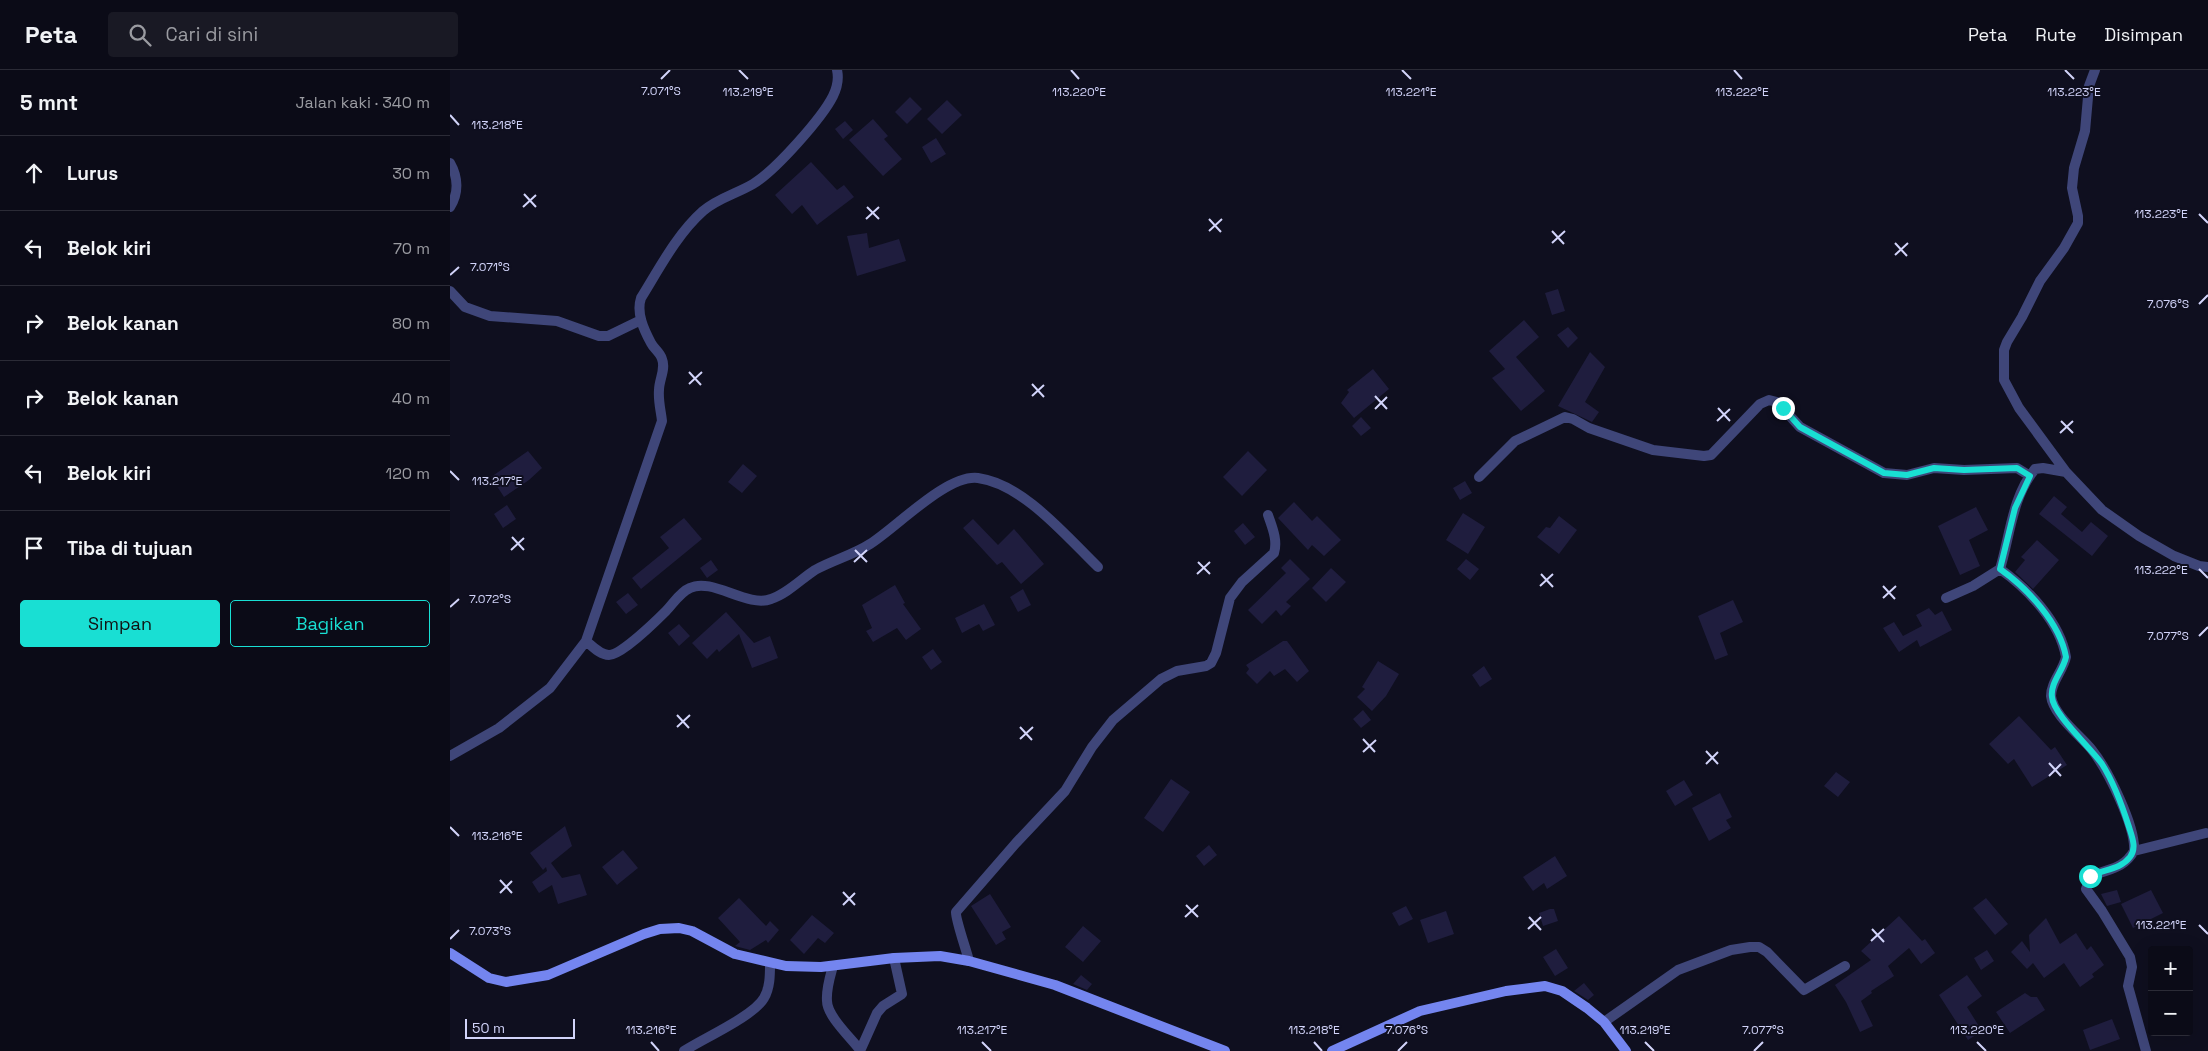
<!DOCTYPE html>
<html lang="id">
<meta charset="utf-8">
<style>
:root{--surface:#0b0b17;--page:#191924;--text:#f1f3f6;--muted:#9a9ba1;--line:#2b2b36;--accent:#19dfd3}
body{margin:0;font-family:"Space Grotesk",sans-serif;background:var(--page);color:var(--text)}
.controls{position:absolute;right:15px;bottom:15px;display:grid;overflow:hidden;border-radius:5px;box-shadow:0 5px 20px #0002}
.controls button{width:45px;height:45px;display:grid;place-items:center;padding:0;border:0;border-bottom:1px solid var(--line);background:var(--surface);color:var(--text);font:25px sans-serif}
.scale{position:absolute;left:15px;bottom:12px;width:110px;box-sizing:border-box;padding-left:5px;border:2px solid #d2d4fa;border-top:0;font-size:14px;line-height:18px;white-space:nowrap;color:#d2d4fa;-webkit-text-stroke:4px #0f0f1f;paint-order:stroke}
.stop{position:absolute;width:15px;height:15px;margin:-11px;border:4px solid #19dfd3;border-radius:50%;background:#fff}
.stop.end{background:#19dfd3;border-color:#fff;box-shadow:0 1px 5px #0008}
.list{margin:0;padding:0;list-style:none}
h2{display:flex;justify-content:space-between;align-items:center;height:65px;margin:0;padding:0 20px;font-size:21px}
h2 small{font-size:16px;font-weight:400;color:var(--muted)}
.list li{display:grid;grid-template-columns:32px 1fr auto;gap:15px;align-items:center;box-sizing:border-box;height:75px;padding:0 20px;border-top:1px solid var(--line)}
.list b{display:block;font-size:19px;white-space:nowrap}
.list em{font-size:16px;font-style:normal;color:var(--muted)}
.actions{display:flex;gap:10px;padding:15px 20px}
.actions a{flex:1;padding:11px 0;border:1px solid var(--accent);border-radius:5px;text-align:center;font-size:18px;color:var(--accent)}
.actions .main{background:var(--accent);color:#111}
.icon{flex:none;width:28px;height:28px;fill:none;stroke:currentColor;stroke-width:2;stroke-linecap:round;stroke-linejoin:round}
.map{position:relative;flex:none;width:1758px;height:981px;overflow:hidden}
header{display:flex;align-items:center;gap:30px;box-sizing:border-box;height:70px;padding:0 25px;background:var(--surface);border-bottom:1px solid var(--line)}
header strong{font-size:24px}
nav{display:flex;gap:28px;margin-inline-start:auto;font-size:18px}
.search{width:350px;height:45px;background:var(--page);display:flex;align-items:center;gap:12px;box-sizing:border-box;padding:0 18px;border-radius:5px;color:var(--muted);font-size:19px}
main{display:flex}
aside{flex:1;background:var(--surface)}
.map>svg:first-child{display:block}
.building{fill:#1f1d3e}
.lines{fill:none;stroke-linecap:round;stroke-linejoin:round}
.street{stroke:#3f4679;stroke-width:10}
.secondary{stroke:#7485ef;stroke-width:10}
.route{stroke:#19dfd3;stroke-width:6}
.ticks{fill:none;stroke:#d2d4fa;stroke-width:2}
.ticks-label{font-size:12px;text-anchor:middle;fill:#d2d4fa;stroke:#0f0f1f;stroke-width:4;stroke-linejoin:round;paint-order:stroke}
</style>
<header>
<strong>Peta</strong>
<div class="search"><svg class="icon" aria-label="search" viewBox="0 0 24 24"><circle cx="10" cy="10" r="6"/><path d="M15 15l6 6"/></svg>Cari di sini</div>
<nav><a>Peta</a><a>Rute</a><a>Disimpan</a></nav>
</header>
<main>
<aside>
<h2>5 mnt<small>Jalan kaki · 340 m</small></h2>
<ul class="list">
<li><svg class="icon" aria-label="ahead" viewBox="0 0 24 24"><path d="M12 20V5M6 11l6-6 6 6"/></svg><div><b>Lurus</b></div><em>30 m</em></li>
<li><svg class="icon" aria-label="left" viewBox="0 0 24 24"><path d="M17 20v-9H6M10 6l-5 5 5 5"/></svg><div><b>Belok kiri</b></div><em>70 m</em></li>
<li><svg class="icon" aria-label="right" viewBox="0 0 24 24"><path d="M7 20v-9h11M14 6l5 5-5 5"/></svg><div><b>Belok kanan</b></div><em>80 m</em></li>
<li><svg class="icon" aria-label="right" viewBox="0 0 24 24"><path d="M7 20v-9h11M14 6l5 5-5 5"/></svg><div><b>Belok kanan</b></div><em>40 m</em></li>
<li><svg class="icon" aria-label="left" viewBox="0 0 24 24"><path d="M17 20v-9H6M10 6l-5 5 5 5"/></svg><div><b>Belok kiri</b></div><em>120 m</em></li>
<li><svg class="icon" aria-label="arrive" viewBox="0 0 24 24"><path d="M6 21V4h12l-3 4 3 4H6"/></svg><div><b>Tiba di tujuan</b></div></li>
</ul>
<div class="actions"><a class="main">Simpan</a><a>Bagikan</a></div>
</aside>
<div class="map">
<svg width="1758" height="981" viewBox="0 0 1758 981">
<rect width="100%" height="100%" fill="#0f0f1f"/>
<path class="building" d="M 460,27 L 472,39 L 457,54 L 445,42 Z
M 497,30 L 512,45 L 492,64 L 477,49 Z
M 423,49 L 438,66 L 434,69 L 452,89 L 433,106 L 399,70 Z
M 395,51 L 403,60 L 393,69 L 385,59 Z
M 486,68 L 496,84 L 481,93 L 472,77 Z
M 361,92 L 387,120 L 394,115 L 404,127 L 367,155 L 352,135 L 342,144 L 325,125 Z
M 417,163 L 419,178 L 449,169 L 456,191 L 407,206 L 397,166 Z
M 1108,219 L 1115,241 L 1102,245 L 1095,223 Z
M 1074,250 L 1089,267 L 1066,287 L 1095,321 L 1071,341 L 1042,308 L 1055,299 L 1039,281 Z
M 1118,257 L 1128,268 L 1118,278 L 1107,265 Z
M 1140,282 L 1155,297 L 1135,332 L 1149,342 L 1142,352 L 1108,336 Z
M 923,299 L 939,319 L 904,348 L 891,333 L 899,322 L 897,320 Z
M 911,347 L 921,358 L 911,366 L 902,356 Z
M 78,381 L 92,398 L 79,410 L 54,427 L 41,407 Z
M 798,381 L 817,400 L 792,426 L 773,407 Z
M 293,394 L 307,406 L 292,423 L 278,412 Z
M 1015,411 L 1022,423 L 1010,430 L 1003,418 Z
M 1604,426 L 1617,437 L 1611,444 L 1632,462 L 1641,452 L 1658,466 L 1642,486 L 1589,444 Z
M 844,432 L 862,451 L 867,446 L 891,470 L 874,486 L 862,475 L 858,480 L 828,448 Z
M 57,435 L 66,449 L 53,458 L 44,444 Z
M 1526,437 L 1538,460 L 1519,470 L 1530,496 L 1510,505 L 1488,456 Z
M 1013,443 L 1035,457 L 1018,484 L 996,470 Z
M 1109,446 L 1127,460 L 1109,484 L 1087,467 L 1096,457 L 1100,458 Z
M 234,448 L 252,469 L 191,519 L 182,508 L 219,478 L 210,467 Z
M 523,449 L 548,475 L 564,459 L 594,494 L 571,514 L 552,492 L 547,495 L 513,458 Z
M 793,453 L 805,467 L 795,475 L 784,461 Z
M 1587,470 L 1609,490 L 1583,519 L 1565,502 L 1575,490 L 1571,487 Z
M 840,489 L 860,509 L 836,532 L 841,536 L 831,546 L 826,540 L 812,554 L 798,540 L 836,503 L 831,498 Z
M 1016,489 L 1029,499 L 1020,510 L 1007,499 Z
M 261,490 L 268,500 L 257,508 L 250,498 Z
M 881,498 L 896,512 L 876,532 L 862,518 Z
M 445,515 L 455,533 L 453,534 L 471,559 L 456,570 L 447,558 L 423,572 L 416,561 L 422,558 L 412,535 Z
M 573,519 L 581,535 L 568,542 L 560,527 Z
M 178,523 L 188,535 L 176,544 L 166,532 Z
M 1283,530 L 1293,552 L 1270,563 L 1278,585 L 1265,590 L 1248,546 Z
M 534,534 L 545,555 L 533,561 L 529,554 L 512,563 L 505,548 Z
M 1479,538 L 1485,545 L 1492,541 L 1502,560 L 1470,577 L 1467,570 L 1449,582 L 1433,558 L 1444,552 L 1453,566 L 1472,556 L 1466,545 Z
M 276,542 L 304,573 L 320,566 L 328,588 L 302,598 L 289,564 L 269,582 L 267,579 L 257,589 L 242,573 Z
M 229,554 L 240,566 L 229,576 L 218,563 Z
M 833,571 L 837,571 L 859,601 L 847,612 L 835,599 L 824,606 L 820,601 L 807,614 L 796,603 L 799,599 L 796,595 Z
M 483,579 L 492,592 L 481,600 L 472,587 Z
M 928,591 L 949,604 L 936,626 L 922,641 L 907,627 L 915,619 L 912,617 Z
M 1034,596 L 1042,609 L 1030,617 L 1022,605 Z
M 913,640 L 921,650 L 911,658 L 903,649 Z
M 1569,646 L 1601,680 L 1605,677 L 1617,695 L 1582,717 L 1564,689 L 1558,694 L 1539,674 Z
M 1386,702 L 1400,712 L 1388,727 L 1374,716 Z
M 721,709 L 740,722 L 713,762 L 694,748 Z
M 1234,710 L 1243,725 L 1225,736 L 1216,721 Z
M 1270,723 L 1282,747 L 1276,750 L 1281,758 L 1259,771 L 1242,738 Z
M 115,756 L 122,776 L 101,793 L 112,808 L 130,804 L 137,825 L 108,834 L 102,815 L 89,823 L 82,812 L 97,801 L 96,797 L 93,800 L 80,783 Z
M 759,775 L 767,785 L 754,796 L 746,786 Z
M 173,780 L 188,798 L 167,815 L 152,797 Z
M 1105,786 L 1117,806 L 1097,819 L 1094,813 L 1083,821 L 1073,807 Z
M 1667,820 L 1671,832 L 1657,836 L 1651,824 Z
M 1701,820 L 1713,843 L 1683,858 L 1671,834 Z
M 540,824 L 561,857 L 552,862 L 556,869 L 546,875 L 521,836 Z
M 289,828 L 316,856 L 320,851 L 329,860 L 318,873 L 316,870 L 300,880 L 285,876 L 290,872 L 268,848 Z
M 1536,828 L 1558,854 L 1545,865 L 1523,838 Z
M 956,836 L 963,849 L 949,856 L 942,843 Z
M 1100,839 L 1104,839 L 1108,851 L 1093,856 L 1089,843 Z
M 996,841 L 1004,864 L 978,873 L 970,850 Z
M 362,845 L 384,863 L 375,873 L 368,868 L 354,884 L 340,870 Z
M 1449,846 L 1472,871 L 1475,869 L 1485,883 L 1471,894 L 1459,878 L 1438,896 L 1444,906 L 1421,921 L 1422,923 L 1411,931 L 1423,956 L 1410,962 L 1396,932 L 1385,915 L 1421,890 L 1411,881 Z
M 1596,848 L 1610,874 L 1626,863 L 1637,880 L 1641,876 L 1654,895 L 1642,904 L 1644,907 L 1630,917 L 1614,893 L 1594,908 L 1583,893 L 1577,899 L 1561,882 L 1572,871 L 1580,882 L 1579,865 Z
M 633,856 L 651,871 L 633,892 L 615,877 Z
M 1106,879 L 1118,898 L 1105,906 L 1093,887 Z
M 1537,880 L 1544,891 L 1531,900 L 1524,888 Z
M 631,905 L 642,914 L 637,920 L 623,914 Z
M 1517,905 L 1532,926 L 1517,937 L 1532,961 L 1518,970 L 1489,925 Z
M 1134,913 L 1144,925 L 1138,930 L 1124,921 Z
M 1575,923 L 1581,927 L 1587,927 L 1595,940 L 1560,963 L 1546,942 Z
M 1662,949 L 1670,969 L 1640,980 L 1633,960 Z"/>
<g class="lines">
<path class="street" d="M 1645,0 L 1639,16 L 1635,61 L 1624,98 L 1622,118 L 1628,146 L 1628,153 L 1614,178 L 1590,211 L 1572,247 L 1557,272 L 1554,280 L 1554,310 L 1569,338 L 1616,402 L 1652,440 L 1689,466 L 1724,486 L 1749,496 L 1758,497
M 0,93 C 8,107 9,123 0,137
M 0,221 L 15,237 L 40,246 L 107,251 L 149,266 L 158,266 L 191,250
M 1029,407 L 1065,371 L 1115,347 L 1123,349 L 1139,358 L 1203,380 L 1254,386 L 1261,385 L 1310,334 L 1319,330 L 1327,332 L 1350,357 L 1434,403 L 1457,405 L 1484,398 L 1514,400 L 1567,398 L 1580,406
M 1550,499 C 1578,519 1610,552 1616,587 C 1613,601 1601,612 1601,626 C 1603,645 1631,666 1642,680 C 1658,700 1686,757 1684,781 C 1672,801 1657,798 1640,807 L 1636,819 L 1652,841 L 1680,887 L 1682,897 L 1678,916 L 1696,981
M 1496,528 L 1523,516 L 1550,499 C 1560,466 1562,427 1585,399 L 1593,398 L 1616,402
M 136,571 C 142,576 150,585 159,585 C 171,585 206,551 216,541 C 223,534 230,522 240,518 C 262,507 297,538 321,529 C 337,524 351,509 365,500 C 383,490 403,485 420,474 C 447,457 497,404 528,408 C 573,414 616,466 648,497
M 0,686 L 49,658 L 100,618 L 136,571 L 212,351 C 211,341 208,331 209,320 C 209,310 216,299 212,289 C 210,282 204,279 201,273 C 194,260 186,243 191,228 C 209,199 227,164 253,141 C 268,128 286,124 303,114 C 325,101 372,48 383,26 C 387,18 389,9 387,0
M 1684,781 L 1756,763
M 519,891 C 517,882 505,848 506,842 L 566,773 L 615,721 L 642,677 L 663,650 L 711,609 L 727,601 L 756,596 L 761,593 L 766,583 L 780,528 L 792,512 L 824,483 C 828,470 822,457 818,445
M 383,896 C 380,907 376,919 377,931 C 377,946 401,968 410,980
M 1154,952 L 1228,900 L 1281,880 L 1300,877 L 1309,877 L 1317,882 L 1354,920 L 1395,896
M 234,981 C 254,968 304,946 314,928 C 320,918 320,905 320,894
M 410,981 L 427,943 L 433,936 L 452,924 L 444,888"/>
<path class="secondary" d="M 0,883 L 39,908 L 56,912 L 98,905 L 194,864 L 210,859 L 229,858 L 242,861 L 285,884 L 336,896 L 371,897 L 444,888 L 490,886 L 519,891 L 605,915 L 775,981
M 882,981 L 970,941 L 1056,921 L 1095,916 L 1112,921 L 1137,938 L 1154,952 L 1176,981"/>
</g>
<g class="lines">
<path class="route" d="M 1333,338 L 1350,357 L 1434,403 L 1457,405 L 1484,398 L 1514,400 L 1567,398 L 1580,406 L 1565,438 L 1550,499 C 1577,518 1610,553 1616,587 C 1613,601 1600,613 1602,627 C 1603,644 1640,677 1652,694 C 1664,713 1672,735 1679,757 C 1682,767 1687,778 1680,787 C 1670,800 1654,799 1640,806"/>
</g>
<path class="ticks" d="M 289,0 L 298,9M 621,0 L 629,9M 952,0 L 961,9M 1284,0 L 1292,9M 1615,0 L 1624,9M 211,9 L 220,0M 0,45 L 9,55M 74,124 L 86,137M 73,137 L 86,125M 417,137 L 429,149M 1749,144 L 1758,153M 416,149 L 429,137M 759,149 L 771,162M 759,161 L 772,149M 1102,161 L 1114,174M 1102,173 L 1115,161M 1445,173 L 1457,186M 1445,185 L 1458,173M 0,205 L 9,197M 1749,234 L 1758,225M 239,302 L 251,315M 239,314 L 252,302M 582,314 L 594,327M 582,326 L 594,315M 925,326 L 937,339M 1268,338 L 1280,351M 925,339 L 937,327M 1267,351 L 1280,339M 1611,351 L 1623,363M 1610,363 L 1623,351M 0,401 L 9,410M 62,467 L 74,480M 61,480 L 74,468M 405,480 L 417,492M 404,492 L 417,480M 748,492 L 760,504M 1749,499 L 1758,508M 747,504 L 760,492M 1091,504 L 1103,517M 1090,516 L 1103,504M 1433,516 L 1445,529M 1433,528 L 1446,516M 0,537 L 9,529M 1749,566 L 1758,557M 227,645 L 239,658M 227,657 L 240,645M 570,657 L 582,670M 570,669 L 583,657M 913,669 L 925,682M 1256,681 L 1268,694M 913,682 L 926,670M 1599,693 L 1611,706M 1256,694 L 1268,682M 1599,706 L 1611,694M 0,757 L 9,766M 50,810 L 62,823M 393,822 L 405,835M 50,823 L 62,811M 393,835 L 405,823M 736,835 L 748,847M 735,847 L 748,835M 1079,847 L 1091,860M 1749,855 L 1758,864M 1078,859 L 1091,847M 1422,859 L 1434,872M 0,869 L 9,860M 1421,871 L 1434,859M 201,972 L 209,981M 532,972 L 541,981M 864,972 L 872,981M 1195,972 L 1204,981M 1527,972 L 1536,981M 948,981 L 957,972M 1304,981 L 1313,972"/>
<g class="ticks-label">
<text x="211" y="25">7.071°S</text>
<text x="298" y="26">113.219°E</text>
<text x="629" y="26">113.220°E</text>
<text x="961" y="26">113.221°E</text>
<text x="1292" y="26">113.222°E</text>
<text x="1624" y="26">113.223°E</text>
<text x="47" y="59">113.218°E</text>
<text x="1711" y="148">113.223°E</text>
<text x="40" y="201">7.071°S</text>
<text x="1718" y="238">7.076°S</text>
<text x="47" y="415">113.217°E</text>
<text x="1711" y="504">113.222°E</text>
<text x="40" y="533">7.072°S</text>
<text x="1718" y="570">7.077°S</text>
<text x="47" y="770">113.216°E</text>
<text x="1711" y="859">113.221°E</text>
<text x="40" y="865">7.073°S</text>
<text x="201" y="964">113.216°E</text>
<text x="532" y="964">113.217°E</text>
<text x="864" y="964">113.218°E</text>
<text x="1195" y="964">113.219°E</text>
<text x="1527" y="964">113.220°E</text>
<text x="957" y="964">7.076°S</text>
<text x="1313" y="964">7.077°S</text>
</g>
</svg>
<div class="controls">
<button>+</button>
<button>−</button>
</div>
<div class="scale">50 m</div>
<div class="stop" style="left:1640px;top:806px"></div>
<div class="stop end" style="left:1333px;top:338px"></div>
</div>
</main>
